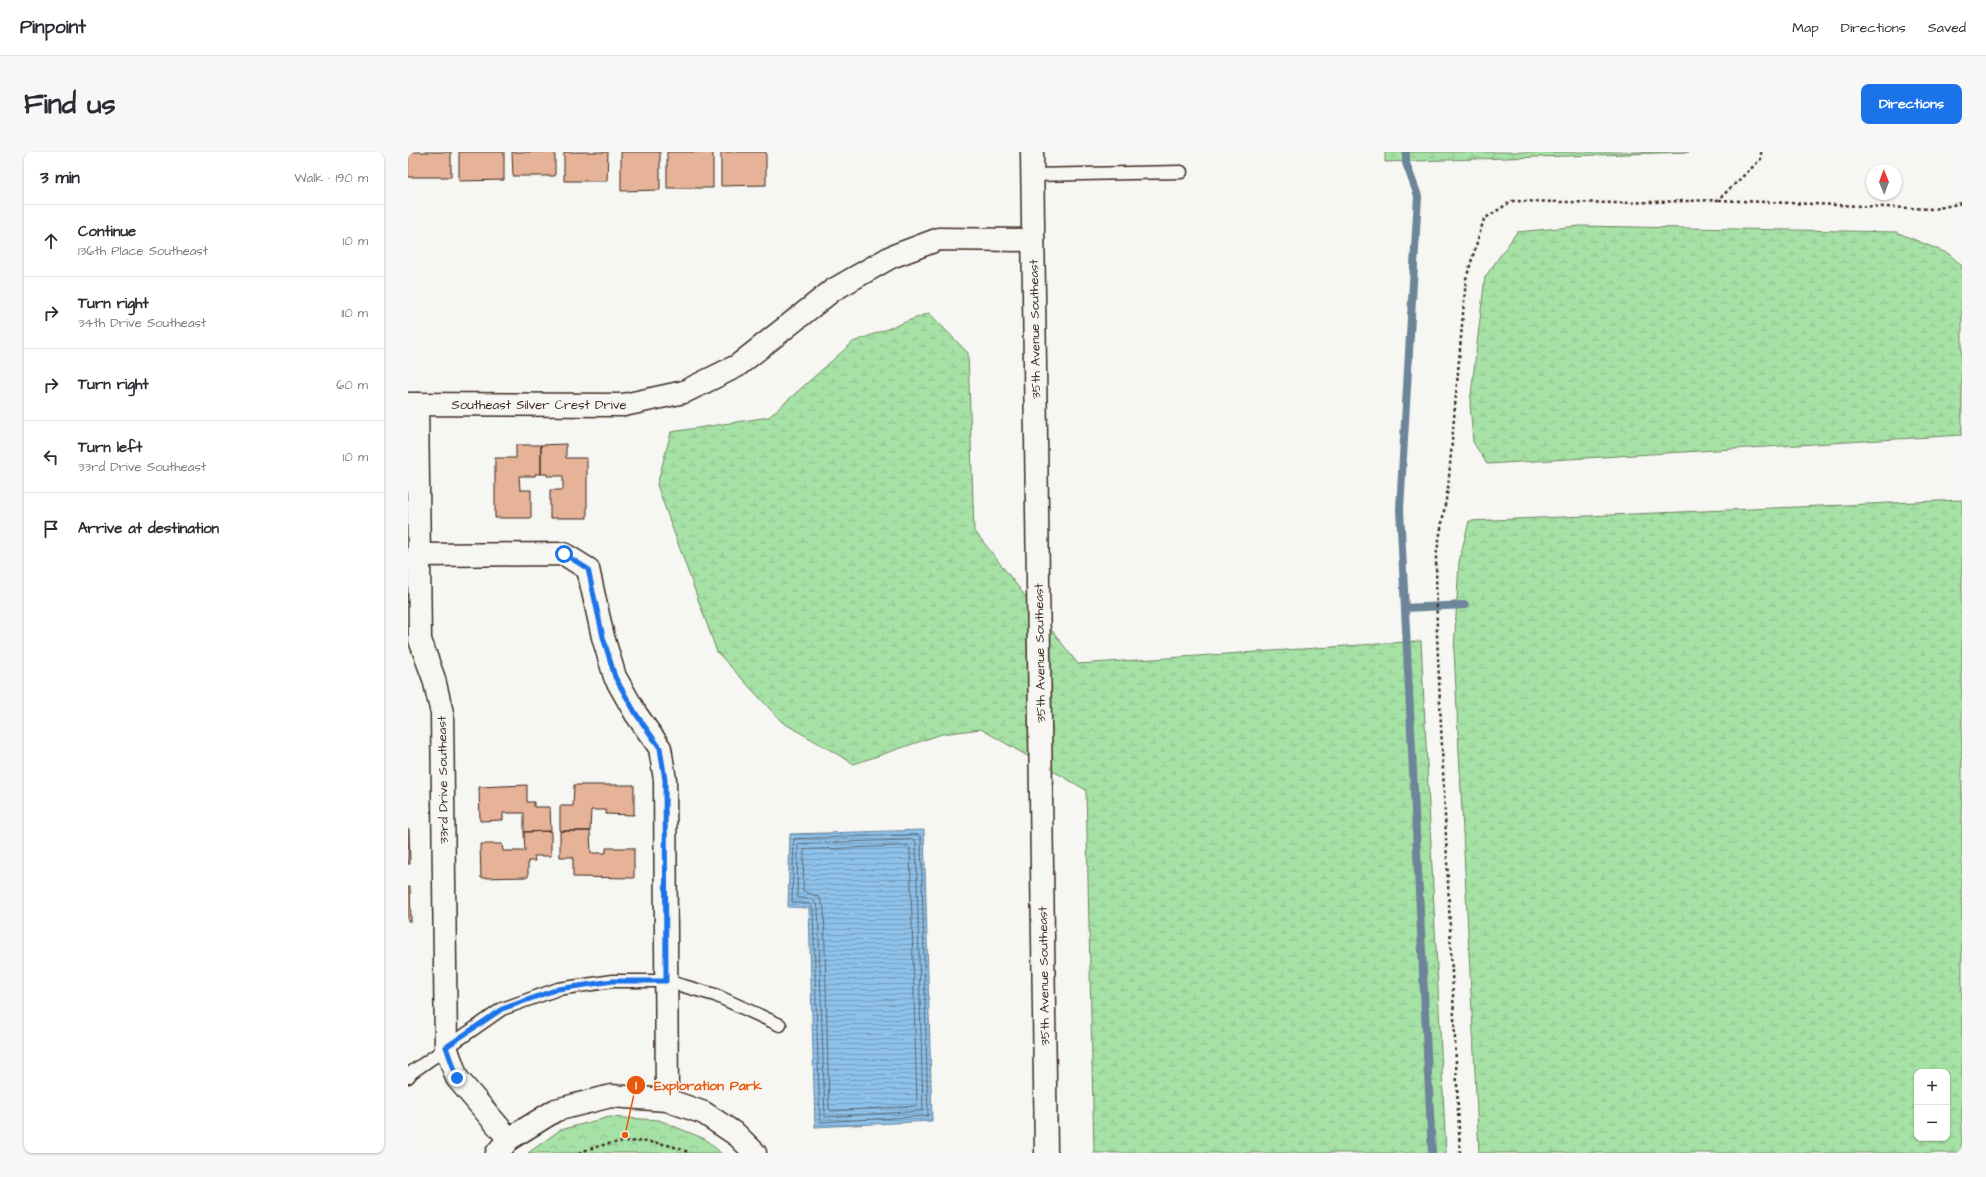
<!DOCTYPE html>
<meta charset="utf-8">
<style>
:root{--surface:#fff;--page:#f7f7f7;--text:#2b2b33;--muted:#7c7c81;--line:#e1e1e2;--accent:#1a73e8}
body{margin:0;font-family:"Architects Daughter",sans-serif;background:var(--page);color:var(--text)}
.controls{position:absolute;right:12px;bottom:12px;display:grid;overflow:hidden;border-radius:8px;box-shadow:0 1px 3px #0004}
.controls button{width:36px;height:36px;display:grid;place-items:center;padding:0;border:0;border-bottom:1px solid var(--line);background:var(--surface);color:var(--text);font:20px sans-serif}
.compass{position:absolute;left:1458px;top:12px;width:36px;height:36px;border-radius:50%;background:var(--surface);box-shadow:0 1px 3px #0004;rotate:359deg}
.stop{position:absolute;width:12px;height:12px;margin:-9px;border:3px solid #1a73e8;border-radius:50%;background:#fff}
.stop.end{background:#1a73e8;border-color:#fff;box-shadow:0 1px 4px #0008}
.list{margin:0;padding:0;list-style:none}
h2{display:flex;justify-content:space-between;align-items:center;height:52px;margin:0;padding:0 16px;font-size:17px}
h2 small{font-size:13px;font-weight:400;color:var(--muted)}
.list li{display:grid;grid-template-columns:26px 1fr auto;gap:12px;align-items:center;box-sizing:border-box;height:72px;padding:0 16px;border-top:1px solid var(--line)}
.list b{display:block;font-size:15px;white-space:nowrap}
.list p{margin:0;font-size:13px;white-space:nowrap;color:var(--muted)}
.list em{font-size:13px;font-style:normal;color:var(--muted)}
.icon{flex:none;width:22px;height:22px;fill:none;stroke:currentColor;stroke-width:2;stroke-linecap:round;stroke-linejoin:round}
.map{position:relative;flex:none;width:1554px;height:1001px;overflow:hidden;border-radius:8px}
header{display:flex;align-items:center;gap:24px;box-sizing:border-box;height:56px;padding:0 20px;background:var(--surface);border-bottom:1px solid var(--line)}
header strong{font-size:19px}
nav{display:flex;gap:22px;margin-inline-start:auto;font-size:14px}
.intro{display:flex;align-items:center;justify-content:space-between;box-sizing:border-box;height:96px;padding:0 24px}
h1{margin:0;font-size:28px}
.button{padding:10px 18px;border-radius:8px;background:var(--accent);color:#fff;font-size:14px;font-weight:700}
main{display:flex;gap:24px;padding:0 24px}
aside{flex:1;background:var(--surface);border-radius:8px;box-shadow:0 1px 3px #0004}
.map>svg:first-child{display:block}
.forest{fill:url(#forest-crowns);stroke:#708662}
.wetland{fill:url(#wetland-marsh);stroke:#708662;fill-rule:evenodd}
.water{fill:url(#water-rules);stroke:#6d8599}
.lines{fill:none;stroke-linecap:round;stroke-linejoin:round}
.shore{stroke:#5c6770;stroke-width:1}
.stream{stroke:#6d8599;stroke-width:8}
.building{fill:#e6b298;stroke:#3b2a1e}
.lane-casing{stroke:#3b2a1e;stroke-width:15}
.street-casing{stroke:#3b2a1e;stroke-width:25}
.secondary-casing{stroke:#3b2a1e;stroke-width:25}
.path{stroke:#3b2a1e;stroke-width:2.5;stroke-dasharray:3 3;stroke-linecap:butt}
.lane{stroke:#f6f6f2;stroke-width:12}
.street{stroke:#f6f6f2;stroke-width:22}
.secondary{stroke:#f6f6f2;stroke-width:22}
.route{stroke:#1a73e8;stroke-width:5}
.labels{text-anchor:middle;stroke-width:3;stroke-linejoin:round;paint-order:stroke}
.street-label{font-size:13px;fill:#3b2a1e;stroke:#f6f6f2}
.leader{fill:none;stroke:#e8590c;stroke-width:1.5}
.callout-dot{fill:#e8590c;stroke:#f6f6f2;stroke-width:1.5}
.mark-label{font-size:12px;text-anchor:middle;font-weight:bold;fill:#fff}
.callout-label{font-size:14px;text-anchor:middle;font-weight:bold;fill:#e8590c;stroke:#f6f6f2;stroke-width:3;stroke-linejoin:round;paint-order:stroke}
</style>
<header>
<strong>Pinpoint</strong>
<nav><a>Map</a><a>Directions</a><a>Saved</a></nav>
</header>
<div class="intro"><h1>Find us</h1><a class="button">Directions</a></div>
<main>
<aside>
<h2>3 min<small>Walk · 190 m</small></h2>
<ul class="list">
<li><svg class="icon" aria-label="ahead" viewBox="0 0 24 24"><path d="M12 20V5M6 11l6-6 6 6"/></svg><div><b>Continue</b><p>136th Place Southeast</p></div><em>10 m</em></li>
<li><svg class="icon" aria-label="right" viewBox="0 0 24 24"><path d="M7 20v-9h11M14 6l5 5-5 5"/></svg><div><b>Turn right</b><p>34th Drive Southeast</p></div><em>110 m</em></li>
<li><svg class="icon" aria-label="right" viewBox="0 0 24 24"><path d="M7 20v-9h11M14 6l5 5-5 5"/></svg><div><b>Turn right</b></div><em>60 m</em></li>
<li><svg class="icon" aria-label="left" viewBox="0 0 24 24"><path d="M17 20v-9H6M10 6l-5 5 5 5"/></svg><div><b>Turn left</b><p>33rd Drive Southeast</p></div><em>10 m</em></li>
<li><svg class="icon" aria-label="arrive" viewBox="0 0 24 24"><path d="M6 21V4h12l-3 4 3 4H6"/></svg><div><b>Arrive at destination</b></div></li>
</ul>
</aside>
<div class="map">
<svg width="1554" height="1001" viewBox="0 0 1554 1001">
<defs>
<pattern id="forest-crowns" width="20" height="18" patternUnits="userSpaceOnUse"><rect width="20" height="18" fill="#a6e1a6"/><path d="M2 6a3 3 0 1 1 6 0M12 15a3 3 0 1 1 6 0" fill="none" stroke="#90c18e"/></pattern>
<pattern id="wetland-marsh" width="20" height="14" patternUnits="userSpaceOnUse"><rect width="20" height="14" fill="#a6e1a6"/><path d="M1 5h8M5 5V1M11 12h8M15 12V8" fill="none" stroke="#90c18e"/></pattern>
<pattern id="water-rules" width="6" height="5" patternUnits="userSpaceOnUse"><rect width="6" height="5" fill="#8ec2eb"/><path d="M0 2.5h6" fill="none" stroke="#759ebe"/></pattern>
</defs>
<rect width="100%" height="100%" fill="#f6f6f2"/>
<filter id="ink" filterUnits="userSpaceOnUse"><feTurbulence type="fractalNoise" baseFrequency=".025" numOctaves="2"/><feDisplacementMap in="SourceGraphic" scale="8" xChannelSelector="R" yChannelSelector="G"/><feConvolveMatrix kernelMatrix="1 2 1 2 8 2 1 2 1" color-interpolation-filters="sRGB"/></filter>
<g filter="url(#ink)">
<path class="forest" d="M 201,965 L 251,968 L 297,987 L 313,1001 L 120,1001 L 152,978 Z"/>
<path class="wetland" d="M 977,0 L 1281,0 L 977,10 Z
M 1172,74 L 1488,80 L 1541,102 L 1554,114 L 1554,283 L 1079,312 L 1065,290 L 1062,251 L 1077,125 L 1109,80 Z
M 521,161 L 560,201 L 566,378 L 670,512 L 1013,489 L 1038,1001 L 686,1001 L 678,638 L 573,577 L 534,582 L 446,612 L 374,570 L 309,500 L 249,333 L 263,280 L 361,265 L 445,190 Z
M 1554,348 L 1554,1001 L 1071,1001 L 1046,499 L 1051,410 L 1061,369 ZM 1509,920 L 1539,920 L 1539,986 L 1509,986 Z"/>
<path class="water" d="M 516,678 L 524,969 L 407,975 L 401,756 L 380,755 L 382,682 Z"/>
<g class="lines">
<path class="shore" d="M 510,683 L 513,685 L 520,964 L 412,970 L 405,757 L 402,752 L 384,750 L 386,687 Z
M 506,688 L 508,690 L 515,959 L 417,965 L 410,756 L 405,748 L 389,745 L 390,692 Z
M 500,694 L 502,696 L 509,954 L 423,959 L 421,957 L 416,756 L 411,745 L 395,739 L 396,698 Z"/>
<path class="stream" d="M 998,0 L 998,11 L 1010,44 L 992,357 L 1024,1001
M 997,456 L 1057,453"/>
</g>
<path class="building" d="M 0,0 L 43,0 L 43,25 L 0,25 Z
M 51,0 L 96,0 L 96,28 L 51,29 Z
M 104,0 L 147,0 L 147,24 L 105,24 Z
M 156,0 L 200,0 L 199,29 L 156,29 Z
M 213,0 L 252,0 L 252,38 L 213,39 Z
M 259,0 L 305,0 L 305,36 L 259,36 Z
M 313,0 L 358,0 L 358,33 L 313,34 Z
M 158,292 L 158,306 L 179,306 L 179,366 L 142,366 L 142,338 L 155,338 L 155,324 L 139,324 L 139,322 L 133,322 L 133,293 Z
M 108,293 L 133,293 L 133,322 L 127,322 L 127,324 L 111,324 L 112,338 L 123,338 L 123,366 L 87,366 L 87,306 L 108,306 Z
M 119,633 L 119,650 L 126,650 L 126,655 L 142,655 L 143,679 L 116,680 L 116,661 L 95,661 L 95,668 L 72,669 L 71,635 Z
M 166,633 L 226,633 L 226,663 L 198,662 L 198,658 L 183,658 L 182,679 L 152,679 L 152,654 L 165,654 Z
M 0,677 L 1,677 L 2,712 L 0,712 Z
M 143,679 L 143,704 L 126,704 L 127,709 L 120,709 L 120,725 L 73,726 L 72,692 L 94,692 L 95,699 L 117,699 L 116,680 Z
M 152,679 L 182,679 L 183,701 L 198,701 L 198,696 L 226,696 L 226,726 L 165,725 L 165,705 L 152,705 Z
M 0,735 L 2,735 L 3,769 L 0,769 Z"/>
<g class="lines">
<defs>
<path id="lane" d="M 624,23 L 773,20
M 0,925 L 4,920 L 94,857 L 150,837 L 205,829 L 258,829 L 307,843 L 372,873"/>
<path id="street" d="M 0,252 L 216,253 L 276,240 L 329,214 L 425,138 L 483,105 L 531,87 L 625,88
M 9,252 L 12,488 L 26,527 L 34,561 L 38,895 L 49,926 L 101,987
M 10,403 L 156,402 L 180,417 L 195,485 L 207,525 L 228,562 L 252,596 L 257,628 L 259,948
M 89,1001 L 101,987 L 148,958 L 203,944 L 259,948 L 296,961 L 329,983 L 347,1001"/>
<path id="secondary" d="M 624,0 L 638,1001"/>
</defs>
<use href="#lane" class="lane-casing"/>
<use href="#street" class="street-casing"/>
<use href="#secondary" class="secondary-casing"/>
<path class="path" d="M 1311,48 L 1526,57 L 1554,51
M 171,1001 C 205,986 248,985 282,1001
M 1052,1001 L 1029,483 L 1028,405 L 1040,336 L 1058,127 L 1076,67 L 1104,49 L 1212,51 L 1310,48 L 1353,7 L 1353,0"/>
<use href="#lane" class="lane"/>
<use href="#street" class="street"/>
<use href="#secondary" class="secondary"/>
</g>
</g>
<g class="lines" filter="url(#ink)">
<path class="route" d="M 49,926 L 38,895 L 94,857 L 150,837 L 205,829 L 258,829 L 257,628 L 252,596 L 228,562 L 207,525 L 195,485 L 180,417 L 156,402"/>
</g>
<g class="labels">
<g class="street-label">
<text transform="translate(626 177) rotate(-91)" y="5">35th Avenue Southeast</text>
<text x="131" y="257">Southeast Silver Crest Drive</text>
<text transform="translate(631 501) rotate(-91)" y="5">35th Avenue Southeast</text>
<text transform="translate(34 628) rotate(-91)" y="5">33rd Drive Southeast</text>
<text transform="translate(635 824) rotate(-91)" y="5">35th Avenue Southeast</text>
</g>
</g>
<path class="leader" d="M217 983L228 933"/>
<g class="callout-dot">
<circle cx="217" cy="983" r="4"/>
<circle cx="228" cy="933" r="10"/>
</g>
<g class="mark-label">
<text x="228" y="937">1</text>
</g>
<g class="callout-label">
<text x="300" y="938">Exploration Park</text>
</g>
</svg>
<div class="controls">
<button>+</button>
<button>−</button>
</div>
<svg class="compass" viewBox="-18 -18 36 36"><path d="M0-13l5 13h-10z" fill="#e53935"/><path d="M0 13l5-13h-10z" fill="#7c7c81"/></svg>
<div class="stop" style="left:156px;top:402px"></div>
<div class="stop end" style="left:49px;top:926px"></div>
</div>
</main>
